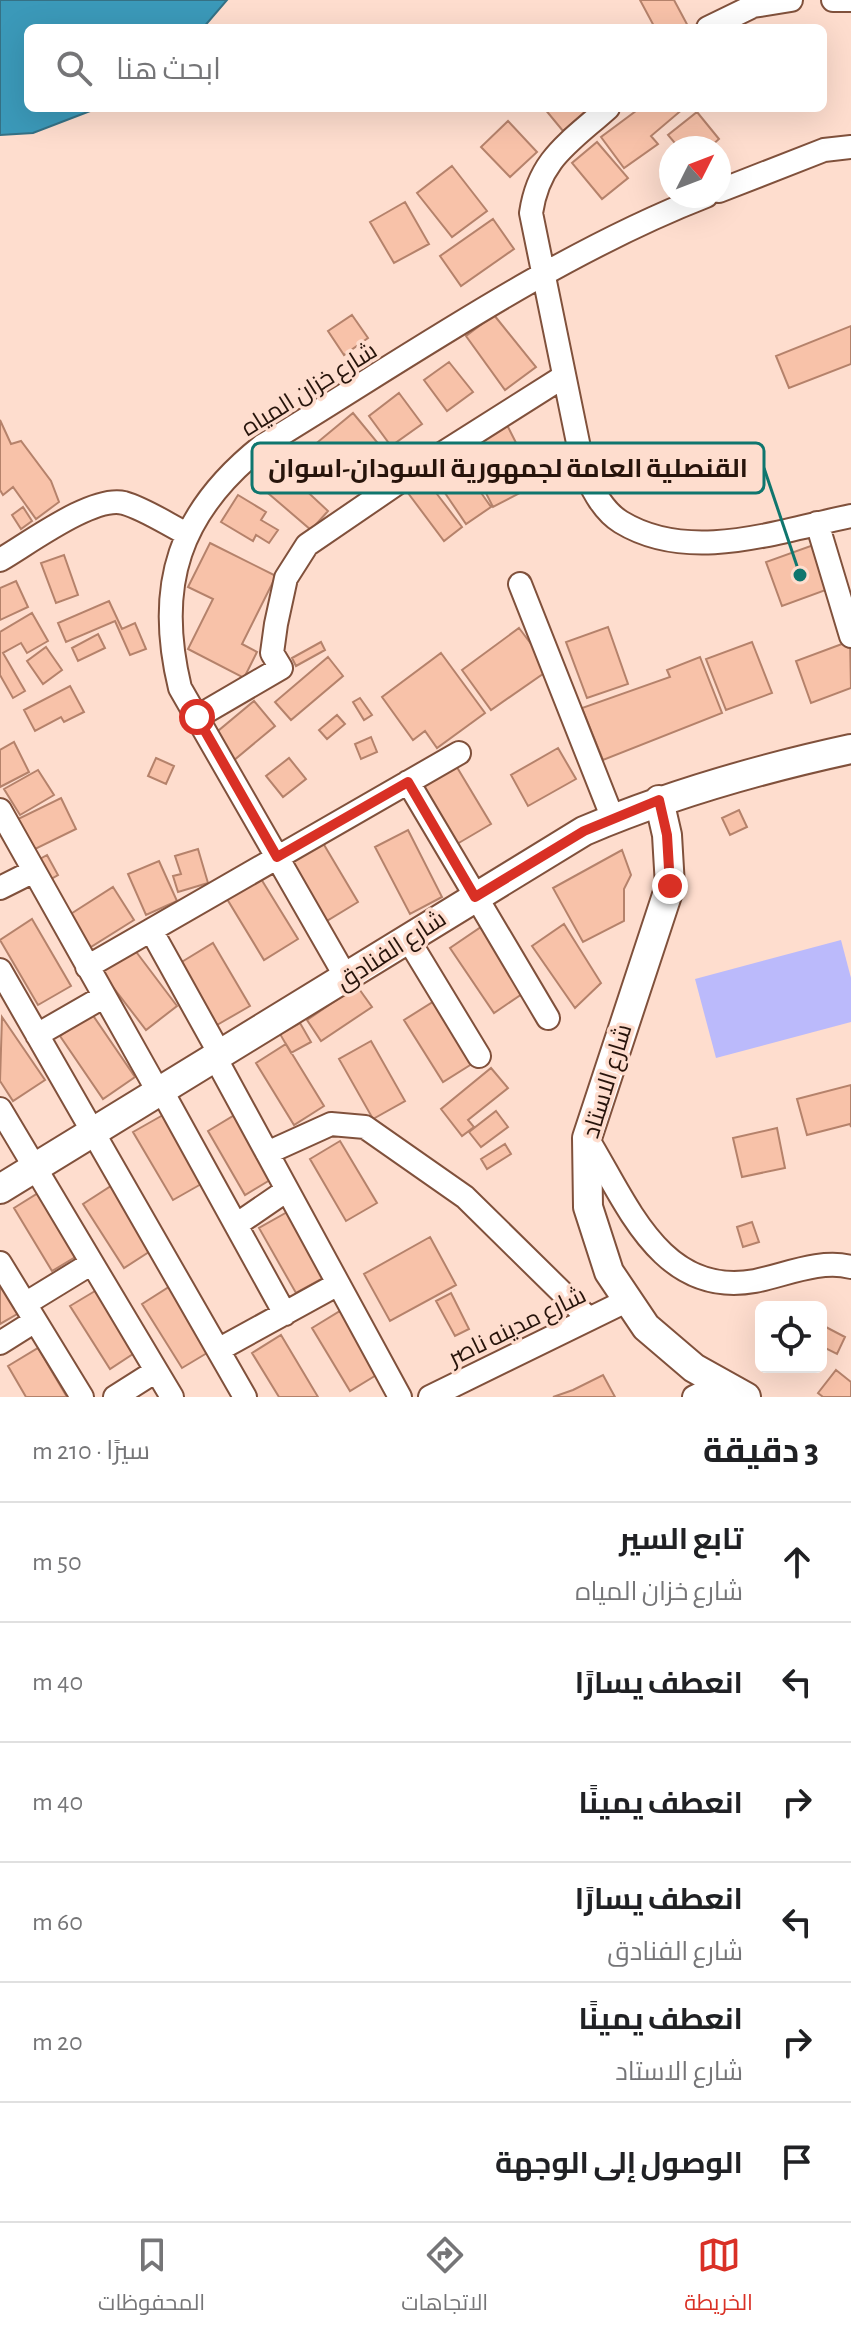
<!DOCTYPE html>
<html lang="ar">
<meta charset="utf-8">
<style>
:root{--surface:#fff;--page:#f6f6f6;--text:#202124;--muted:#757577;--line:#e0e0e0;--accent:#d93025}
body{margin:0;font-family:"Alegreya Sans",Cairo,sans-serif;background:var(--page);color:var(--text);direction:rtl}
.controls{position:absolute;right:24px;bottom:24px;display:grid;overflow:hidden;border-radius:12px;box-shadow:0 8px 32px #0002}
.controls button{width:72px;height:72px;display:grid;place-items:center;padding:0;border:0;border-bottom:2px solid var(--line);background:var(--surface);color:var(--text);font:40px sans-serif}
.compass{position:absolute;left:659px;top:136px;width:72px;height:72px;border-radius:50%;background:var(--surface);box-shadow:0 8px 32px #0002;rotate:48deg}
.stop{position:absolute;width:24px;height:24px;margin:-18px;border:6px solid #d93025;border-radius:50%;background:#fff}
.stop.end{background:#d93025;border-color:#fff;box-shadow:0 2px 8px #0008}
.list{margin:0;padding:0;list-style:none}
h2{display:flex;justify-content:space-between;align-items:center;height:104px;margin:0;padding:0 32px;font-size:34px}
h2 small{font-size:26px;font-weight:400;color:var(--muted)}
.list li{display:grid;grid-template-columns:52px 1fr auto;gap:24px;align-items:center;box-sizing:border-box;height:120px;padding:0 32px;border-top:2px solid var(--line)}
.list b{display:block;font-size:30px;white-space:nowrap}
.list p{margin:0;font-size:26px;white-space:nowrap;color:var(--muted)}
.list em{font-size:26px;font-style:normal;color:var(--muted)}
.icon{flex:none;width:44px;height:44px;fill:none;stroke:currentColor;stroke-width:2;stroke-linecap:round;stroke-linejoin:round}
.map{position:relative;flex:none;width:851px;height:1397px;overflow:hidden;direction:ltr}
.search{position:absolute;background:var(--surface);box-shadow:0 8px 32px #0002;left:24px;right:24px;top:24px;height:88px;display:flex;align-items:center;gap:20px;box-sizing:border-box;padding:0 28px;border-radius:12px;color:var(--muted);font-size:30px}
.sheet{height:824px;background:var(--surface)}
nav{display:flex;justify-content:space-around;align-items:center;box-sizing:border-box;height:112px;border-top:2px solid var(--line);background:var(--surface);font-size:22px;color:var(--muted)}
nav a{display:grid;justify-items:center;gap:4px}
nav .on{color:var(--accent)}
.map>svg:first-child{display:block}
.green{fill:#bbbafb}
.water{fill:#3b99b9;stroke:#357185;stroke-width:2}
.building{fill:#f8c2a9;stroke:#b5826b;stroke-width:2}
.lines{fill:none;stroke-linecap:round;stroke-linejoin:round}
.minor-casing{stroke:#80513c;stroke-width:26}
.tertiary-casing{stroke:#80513c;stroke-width:32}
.minor{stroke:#fff;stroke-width:22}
.tertiary{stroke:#fff;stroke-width:28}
.route{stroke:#d93025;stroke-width:10}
.labels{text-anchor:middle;stroke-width:7;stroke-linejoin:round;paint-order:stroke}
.street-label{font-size:24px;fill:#27140b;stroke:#feddce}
.leader{fill:none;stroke:#0f766e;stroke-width:3}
.callout-dot{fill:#0f766e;stroke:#feddce;stroke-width:3}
.callout{fill:#feddce;stroke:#0f766e;stroke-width:3}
.callout-label{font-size:26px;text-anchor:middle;font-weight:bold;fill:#27140b}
</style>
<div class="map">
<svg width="851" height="1397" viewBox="0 0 851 1397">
<rect width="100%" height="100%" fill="#feddce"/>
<path class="green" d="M 841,940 L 851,978 L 851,1022 L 716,1058 L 695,979 Z"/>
<path class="water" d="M 0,0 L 227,0 L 203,28 L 28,28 L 28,108 L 98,108 L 33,133 L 0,135 Z"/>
<path class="building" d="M 640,0 L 674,0 L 689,28 L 655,28 Z
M 544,108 L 589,108 L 563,131 Z
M 640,108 L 684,108 L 651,136 L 658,144 L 624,168 L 601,137 Z
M 697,112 L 719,139 L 709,148 L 679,148 L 668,135 Z
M 508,121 L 537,152 L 510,177 L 481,147 Z
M 597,142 L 628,178 L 602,199 L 572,163 Z
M 452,166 L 487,211 L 452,237 L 417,193 Z
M 405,202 L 429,244 L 394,263 L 370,222 Z
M 493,219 L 514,249 L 461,286 L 440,256 Z
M 352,315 L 368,338 L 344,355 L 328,331 Z
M 494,315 L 536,367 L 505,390 L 466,336 Z
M 851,326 L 851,364 L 789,388 L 776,356 Z
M 449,362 L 473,392 L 447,411 L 424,380 Z
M 399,393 L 422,424 L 391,446 L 369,416 Z
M 353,413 L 386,453 L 374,463 L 366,453 L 348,468 L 353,474 L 343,481 L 313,446 Z
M 0,420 L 11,444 L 21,441 L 51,481 L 59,502 L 36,519 L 13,487 L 3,495 L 0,490 Z
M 507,425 L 537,484 L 493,507 L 463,448 Z
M 284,451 L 308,473 L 298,483 L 328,511 L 311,530 L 255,482 Z
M 454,452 L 469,471 L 437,494 L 462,527 L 444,541 L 405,489 Z
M 470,477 L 491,507 L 466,524 L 445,493 Z
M 238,495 L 266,512 L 261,520 L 278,530 L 269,543 L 256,535 L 253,541 L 221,522 Z
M 23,507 L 32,521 L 21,529 L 12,515 Z
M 210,543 L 276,576 L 242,644 L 257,652 L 244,678 L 188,649 L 213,599 L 188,587 Z
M 819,543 L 834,587 L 782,606 L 766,562 Z
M 64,555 L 78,595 L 56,603 L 41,563 Z
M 16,581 L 28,607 L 0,620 L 0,588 Z
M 109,601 L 122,629 L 135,623 L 146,649 L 130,655 L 115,621 L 66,642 L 58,623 Z
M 32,613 L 48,641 L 27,653 L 21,643 L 3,653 L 25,691 L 13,698 L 0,675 L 0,632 Z
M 608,627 L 628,684 L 587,698 L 566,642 Z
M 519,628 L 550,669 L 491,710 L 462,670 Z
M 98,634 L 105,648 L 78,661 L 72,648 Z
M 850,641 L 851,688 L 811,703 L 796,661 Z
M 321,642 L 325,650 L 296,666 L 292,658 Z
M 752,642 L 772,693 L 726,710 L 706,659 Z
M 46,647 L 62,670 L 43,684 L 27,661 Z
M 441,653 L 485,713 L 437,748 L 425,731 L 413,740 L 382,697 Z
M 328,657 L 343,676 L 291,720 L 275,702 Z
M 700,657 L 722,713 L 603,760 L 582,708 L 670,677 L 667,670 Z
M 70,686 L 84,712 L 64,722 L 61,717 L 35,731 L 24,710 Z
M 360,698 L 372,715 L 364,720 L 353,702 Z
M 254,701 L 275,726 L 233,761 L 212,736 Z
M 337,715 L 345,724 L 327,739 L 319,730 Z
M 371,737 L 377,752 L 361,759 L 355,744 Z
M 14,742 L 29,772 L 0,787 L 0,750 Z
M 558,748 L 576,779 L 528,806 L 511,775 Z
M 156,758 L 174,766 L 166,784 L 148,776 Z
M 289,758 L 306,779 L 283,797 L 266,776 Z
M 452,759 L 491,824 L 457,844 L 418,779 Z
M 38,770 L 54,795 L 20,815 L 4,789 Z
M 61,798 L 76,829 L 29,852 L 14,821 Z
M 739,810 L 747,827 L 730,835 L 722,818 Z
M 408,830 L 442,897 L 410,914 L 375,847 Z
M 320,838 L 358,902 L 325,922 L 287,857 Z
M 198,849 L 208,883 L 178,892 L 173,876 L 181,874 L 175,856 Z
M 622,850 L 631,875 L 624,889 L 624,921 L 583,942 L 553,888 Z
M 47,855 L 58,875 L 44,883 L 33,863 Z
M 159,861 L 177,901 L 146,915 L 128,874 Z
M 258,874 L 298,939 L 264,960 L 224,894 Z
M 113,887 L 134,920 L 86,950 L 66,917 Z
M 32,919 L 71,986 L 38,1005 L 0,940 Z
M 564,924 L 601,983 L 575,1008 L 532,946 Z
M 481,927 L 525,992 L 494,1013 L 450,948 Z
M 213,943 L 250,1006 L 217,1025 L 180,963 Z
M 131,945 L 177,1006 L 146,1030 L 99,969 Z
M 357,986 L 372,1007 L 321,1041 L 307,1020 Z
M 436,1000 L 475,1062 L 443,1082 L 404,1020 Z
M 92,1014 L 135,1077 L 103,1099 L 60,1036 Z
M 2,1017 L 45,1080 L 13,1101 L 0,1081 Z
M 300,1023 L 311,1042 L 291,1053 L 280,1034 Z
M 371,1041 L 405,1101 L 373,1119 L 339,1059 Z
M 286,1044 L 324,1106 L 294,1125 L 256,1063 Z
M 491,1068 L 508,1088 L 468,1120 L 474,1127 L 462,1136 L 441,1109 Z
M 851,1085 L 851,1127 L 850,1124 L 807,1135 L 797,1099 Z
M 496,1111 L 508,1127 L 481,1147 L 469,1132 Z
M 238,1113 L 275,1177 L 245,1195 L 208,1131 Z
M 163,1115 L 203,1183 L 173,1200 L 133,1132 Z
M 777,1128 L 785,1168 L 742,1177 L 733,1138 Z
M 340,1141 L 377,1203 L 346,1221 L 310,1159 Z
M 505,1144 L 511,1154 L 487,1169 L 481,1159 Z
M 111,1186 L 152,1250 L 124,1268 L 83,1204 Z
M 43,1190 L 82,1253 L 52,1271 L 14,1208 Z
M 289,1211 L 327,1276 L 296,1293 L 259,1228 Z
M 752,1222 L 759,1242 L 743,1247 L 737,1227 Z
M 430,1237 L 456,1285 L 390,1321 L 364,1274 Z
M 0,1281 L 19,1313 L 0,1324 Z
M 172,1285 L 212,1350 L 182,1368 L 142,1304 Z
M 100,1288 L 139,1350 L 110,1369 L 70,1306 Z
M 451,1293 L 469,1329 L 455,1336 L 436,1301 Z
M 340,1311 L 378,1374 L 350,1391 L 312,1328 Z
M 822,1325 L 845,1337 L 837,1354 L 821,1346 Z
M 281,1335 L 318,1397 L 279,1397 L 252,1353 Z
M 38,1348 L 67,1397 L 26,1397 L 8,1366 Z
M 836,1370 L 851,1382 L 851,1397 L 823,1397 L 818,1393 Z
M 603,1375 L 615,1397 L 553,1397 L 573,1390 Z"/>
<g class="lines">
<defs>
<path id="minor" d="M 833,0 L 851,0
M 708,28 L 753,6 L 791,0
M 608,108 C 569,143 539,159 531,213 L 584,472 C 593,490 603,511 621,522 C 690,564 778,531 851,516
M 719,191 L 824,150 L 851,147
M 817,523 L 851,636
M 0,560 C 28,544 93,495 124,503 C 145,509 167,524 187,534
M 520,584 L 613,819
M 197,717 L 281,668 L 272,653 L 276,624 L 286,578 L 307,545 L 424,465 L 563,377
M 408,782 L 548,1018
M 0,810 L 159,1093
M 0,888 L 32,872
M 151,930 L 221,1056
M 408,939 L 479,1056
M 87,967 L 459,753
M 0,970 L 245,1397
M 347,979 L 180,688 C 155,585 179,512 262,446 C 404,360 552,256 706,196
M 37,1035 L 103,997
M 216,1059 L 400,1397
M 162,1091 L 285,1314
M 0,1109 L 172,1397
M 587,1138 C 627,1203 661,1298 755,1281 C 785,1275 820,1259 851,1267
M 267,1153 L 331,1124 L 365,1127 L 465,1197 L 589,1319
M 236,1225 L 287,1190
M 0,1263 L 82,1397
M 25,1304 L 92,1263
M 0,1343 L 35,1321
M 218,1350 L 338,1284
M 115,1397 L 156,1371
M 430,1397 L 626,1301
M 694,1397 L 722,1383"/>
<path id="tertiary" d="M 659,800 L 667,835 L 670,886 L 587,1138 L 588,1207 L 609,1272 L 646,1327 L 694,1368 L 746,1397
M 0,1189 L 584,831 C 671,794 759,769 851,749"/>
</defs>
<use href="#minor" class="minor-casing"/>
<use href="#tertiary" class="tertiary-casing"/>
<use href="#minor" class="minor"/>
<use href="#tertiary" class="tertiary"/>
</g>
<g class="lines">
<path class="route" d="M 197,717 L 277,857 L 408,782 L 475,897 L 584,831 L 659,800 L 667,835 L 670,886"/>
</g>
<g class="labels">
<g class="street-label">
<text transform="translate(309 389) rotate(-32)" y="8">شارع خزان المياه</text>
<text transform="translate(391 950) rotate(-33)" y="8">شارع الفنادق</text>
<text transform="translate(607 1081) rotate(-73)" y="8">شارع الاستاد</text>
<text transform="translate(517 1326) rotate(-26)" y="8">شارع مدينه ناصر</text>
</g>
</g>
<path class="leader" d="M800 575L764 468"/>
<circle class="callout-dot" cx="800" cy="575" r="8"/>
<rect class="callout" x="252" y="443" width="512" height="50" rx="8"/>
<g class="callout-label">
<text x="508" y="477">القنصلية العامة لجمهورية السودان-اسوان</text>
</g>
</svg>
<div class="controls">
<button><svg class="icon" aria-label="locate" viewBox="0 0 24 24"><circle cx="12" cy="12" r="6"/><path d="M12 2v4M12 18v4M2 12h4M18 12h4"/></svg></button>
</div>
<svg class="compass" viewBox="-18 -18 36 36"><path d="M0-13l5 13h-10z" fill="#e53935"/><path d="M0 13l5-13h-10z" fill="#757577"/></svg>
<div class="stop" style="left:197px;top:717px"></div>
<div class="stop end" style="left:670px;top:886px"></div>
<div class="search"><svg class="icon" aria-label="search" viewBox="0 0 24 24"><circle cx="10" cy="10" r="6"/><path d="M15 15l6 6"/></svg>ابحث هنا</div>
</div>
<section class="sheet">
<h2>3 دقيقة<small>سيرًا · 210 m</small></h2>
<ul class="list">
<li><svg class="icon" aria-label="ahead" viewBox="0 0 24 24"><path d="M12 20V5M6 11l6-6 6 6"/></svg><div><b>تابع السير</b><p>شارع خزان المياه</p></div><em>50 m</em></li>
<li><svg class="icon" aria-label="left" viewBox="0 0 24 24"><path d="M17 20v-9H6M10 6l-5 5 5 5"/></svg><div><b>انعطف يسارًا</b></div><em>40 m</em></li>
<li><svg class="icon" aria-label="right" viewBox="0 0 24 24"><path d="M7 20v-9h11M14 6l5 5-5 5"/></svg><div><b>انعطف يمينًا</b></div><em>40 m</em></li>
<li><svg class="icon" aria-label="left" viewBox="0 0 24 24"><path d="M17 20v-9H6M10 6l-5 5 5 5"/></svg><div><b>انعطف يسارًا</b><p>شارع الفنادق</p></div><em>60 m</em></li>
<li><svg class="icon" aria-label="right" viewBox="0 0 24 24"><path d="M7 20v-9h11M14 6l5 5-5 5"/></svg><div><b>انعطف يمينًا</b><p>شارع الاستاد</p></div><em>20 m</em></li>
<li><svg class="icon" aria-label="arrive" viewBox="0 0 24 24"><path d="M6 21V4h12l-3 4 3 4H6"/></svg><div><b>الوصول إلى الوجهة</b></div></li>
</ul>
</section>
<nav>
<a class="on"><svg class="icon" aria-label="map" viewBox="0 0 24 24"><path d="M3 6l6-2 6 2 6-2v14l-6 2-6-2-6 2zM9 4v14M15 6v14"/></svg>الخريطة</a>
<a><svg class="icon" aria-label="directions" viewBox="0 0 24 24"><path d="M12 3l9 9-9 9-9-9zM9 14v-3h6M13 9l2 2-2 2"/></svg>الاتجاهات</a>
<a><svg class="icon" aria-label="saved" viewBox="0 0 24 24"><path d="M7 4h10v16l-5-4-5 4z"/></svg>المحفوظات</a>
</nav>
